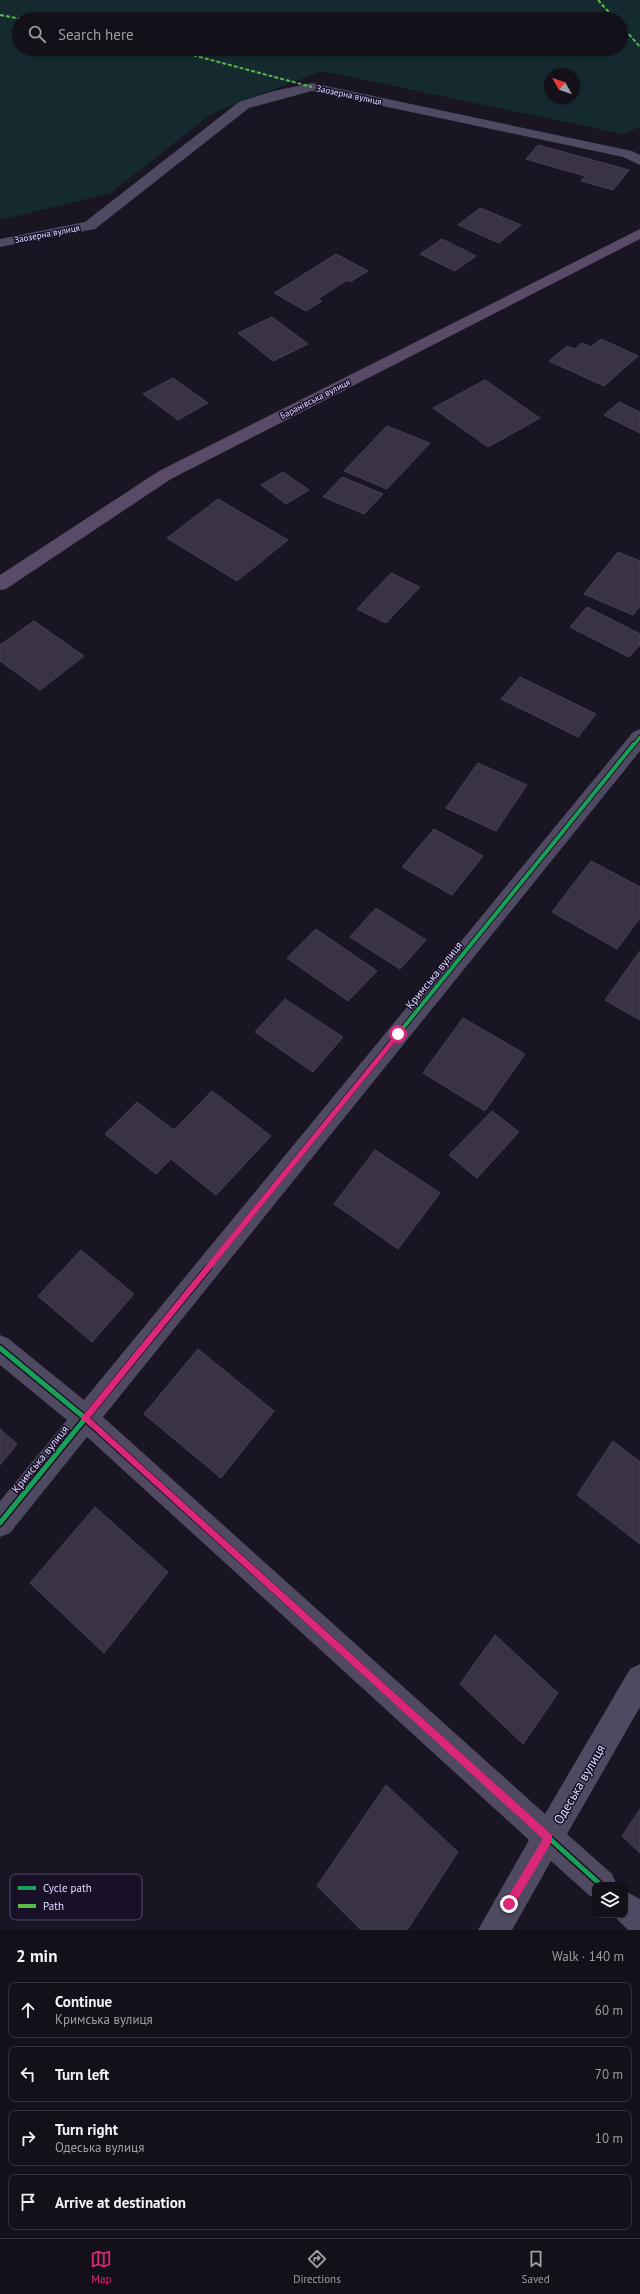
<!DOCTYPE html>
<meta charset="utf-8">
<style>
:root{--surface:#13101a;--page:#1c1923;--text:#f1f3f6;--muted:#9d9da2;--line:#323039;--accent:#db2777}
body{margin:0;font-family:"PT Sans",sans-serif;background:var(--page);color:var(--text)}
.controls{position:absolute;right:12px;bottom:12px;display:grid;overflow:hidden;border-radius:8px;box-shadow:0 1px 3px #0004}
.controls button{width:36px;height:36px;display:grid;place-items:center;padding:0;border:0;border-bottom:1px solid var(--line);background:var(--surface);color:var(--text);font:20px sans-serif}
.compass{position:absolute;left:544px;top:68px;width:36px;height:36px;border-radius:50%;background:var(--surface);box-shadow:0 1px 3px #0004;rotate:310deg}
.stop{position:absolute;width:12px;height:12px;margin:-9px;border:3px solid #db2777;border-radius:50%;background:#fff}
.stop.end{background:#db2777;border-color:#fff;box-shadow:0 1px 4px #0008}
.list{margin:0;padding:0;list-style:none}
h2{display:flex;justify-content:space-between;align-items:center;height:52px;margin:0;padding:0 16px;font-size:17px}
h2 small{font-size:13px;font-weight:400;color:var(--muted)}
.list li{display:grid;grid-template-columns:26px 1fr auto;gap:12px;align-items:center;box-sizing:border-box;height:56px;margin:0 8px 8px;padding:0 8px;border:1px solid var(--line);border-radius:8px}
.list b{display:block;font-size:15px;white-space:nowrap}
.list p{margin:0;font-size:13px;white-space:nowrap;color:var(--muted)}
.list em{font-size:13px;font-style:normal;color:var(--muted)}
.icon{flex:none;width:22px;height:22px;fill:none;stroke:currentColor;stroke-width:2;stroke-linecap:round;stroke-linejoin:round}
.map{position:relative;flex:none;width:640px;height:1930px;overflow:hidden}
.search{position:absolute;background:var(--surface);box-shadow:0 1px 3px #0004;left:12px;right:12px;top:12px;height:44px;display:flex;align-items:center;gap:10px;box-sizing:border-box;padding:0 14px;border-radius:22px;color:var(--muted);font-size:15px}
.sheet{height:308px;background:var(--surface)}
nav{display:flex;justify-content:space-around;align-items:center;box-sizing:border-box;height:56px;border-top:1px solid var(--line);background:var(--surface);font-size:11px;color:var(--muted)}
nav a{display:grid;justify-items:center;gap:2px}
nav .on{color:var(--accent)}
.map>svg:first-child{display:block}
.green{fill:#142a2f;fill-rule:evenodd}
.building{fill:#393344;stroke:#474055}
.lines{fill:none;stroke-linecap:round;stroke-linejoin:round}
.minor{fill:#4f4a62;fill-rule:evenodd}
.major{fill:#594b67;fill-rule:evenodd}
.quiet{stroke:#58b947;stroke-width:2;stroke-dasharray:4 2;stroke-linecap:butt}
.cycleway-far2-casing{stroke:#181027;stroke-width:5}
.cycleway-far1-casing{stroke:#181027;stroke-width:6}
.cycleway-casing{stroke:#181027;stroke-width:8}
.cycleway-far2{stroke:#1a9f57;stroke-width:3}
.cycleway-far1{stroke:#1a9f57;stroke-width:4}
.cycleway{stroke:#1a9f57;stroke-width:5}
.route{fill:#db2777}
.labels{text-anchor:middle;stroke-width:3;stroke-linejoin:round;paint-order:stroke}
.far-street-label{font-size:9px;fill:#e1d6ff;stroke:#181027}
.street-label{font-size:11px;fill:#e1d6ff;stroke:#181027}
.near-street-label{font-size:13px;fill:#e1d6ff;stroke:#181027}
.key{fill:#181027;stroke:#544b68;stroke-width:1}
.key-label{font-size:11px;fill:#e1d6ff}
</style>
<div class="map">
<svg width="640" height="1930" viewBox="0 0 640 1930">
<rect width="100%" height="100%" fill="#191522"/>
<path class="green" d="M 0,0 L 640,0 L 640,127 L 623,134 L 322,71 L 211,114 L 111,193 L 0,220 ZM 19,19 L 621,19 L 621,49 L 19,49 ZM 550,74 L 574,74 L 574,98 L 550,98 Z"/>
<path class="building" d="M 538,145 L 629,170 L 613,190 L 581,181 L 585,176 L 526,159 Z
M 480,208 L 521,225 L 499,243 L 458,225 Z
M 442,239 L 476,256 L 455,271 L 420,254 Z
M 336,254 L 368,271 L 350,282 L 347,280 L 318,299 L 322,301 L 306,311 L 274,293 Z
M 272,317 L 308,344 L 273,361 L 238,333 Z
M 601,339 L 638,356 L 604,386 L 549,361 L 567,346 L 575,349 L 582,343 L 591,347 Z
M 173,378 L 208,403 L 178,420 L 143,394 Z
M 485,380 L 540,418 L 488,447 L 433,408 Z
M 619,402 L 640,412 L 640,433 L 604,415 Z
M 387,426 L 430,443 L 387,489 L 344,471 Z
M 283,472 L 309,490 L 286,504 L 261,485 Z
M 342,477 L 383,494 L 364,514 L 323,497 Z
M 218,499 L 288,540 L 237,581 L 167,538 Z
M 618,552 L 640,561 L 640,606 L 633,615 L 584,594 Z
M 391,573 L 420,587 L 386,623 L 357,609 Z
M 587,607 L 640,634 L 640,645 L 629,657 L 570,627 Z
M 34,621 L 84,656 L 40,690 L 0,661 L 0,645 Z
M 520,677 L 596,714 L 578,737 L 501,699 Z
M 478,763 L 527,785 L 496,831 L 446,808 Z
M 434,829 L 483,856 L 452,895 L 402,867 Z
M 591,861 L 640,887 L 640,918 L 617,949 L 552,912 Z
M 376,908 L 426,940 L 400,969 L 350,937 Z
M 316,929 L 377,971 L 348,1001 L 287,958 Z
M 640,951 L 640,1020 L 605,1000 Z
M 285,999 L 343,1037 L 313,1072 L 255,1032 Z
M 463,1018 L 525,1054 L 485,1111 L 423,1073 Z
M 212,1091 L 271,1136 L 216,1195 L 171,1159 L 156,1174 L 105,1134 L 137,1102 L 174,1130 Z
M 492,1111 L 519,1132 L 477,1178 L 449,1155 Z
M 375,1150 L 440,1193 L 398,1249 L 334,1204 Z
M 81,1250 L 134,1294 L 92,1342 L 38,1296 Z
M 198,1349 L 274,1411 L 221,1478 L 144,1414 Z
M 0,1429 L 17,1444 L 0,1465 Z
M 613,1441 L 640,1462 L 640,1544 L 577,1495 Z
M 95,1507 L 168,1572 L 104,1653 L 30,1583 Z
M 495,1635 L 558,1693 L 523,1744 L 460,1684 Z
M 386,1785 L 458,1852 L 407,1930 L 361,1930 L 317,1886 Z
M 640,1809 L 640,1853 L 622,1836 Z"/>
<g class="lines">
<path class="minor" d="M 312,83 L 632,151 L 640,155 L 640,165 L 623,157 L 312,91 L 249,108 L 95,229 L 0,247 L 0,239 L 85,222 L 239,102 L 274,91 Z
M 640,729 L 640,751 L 103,1417 L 545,1814 L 630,1669 L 640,1664 L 640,1707 L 567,1834 L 612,1874 L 617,1885 L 595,1885 L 595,1898 L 590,1896 L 551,1861 L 512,1930 L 478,1930 L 529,1840 L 87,1437 L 10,1533 L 0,1537 L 0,1501 L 67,1420 L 0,1365 L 0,1335 L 9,1339 L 84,1400 L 633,732 Z
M 625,1891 L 640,1899 L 640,1930 L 628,1930 L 613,1915 L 625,1915 Z"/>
<path class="major" d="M 640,229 L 640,239 L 171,479 L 6,589 L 0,590 L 0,575 L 159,471 Z"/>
<path class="quiet" d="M 598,0 L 615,19
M 0,15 L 22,19
M 621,25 L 640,47
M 170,49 L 312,87"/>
<defs>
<path id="cycleway-far2" d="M 634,745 L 640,737"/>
<path id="cycleway-far1" d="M 207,1269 L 634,744"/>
<path id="cycleway" d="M 0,1348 L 85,1418 L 601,1885
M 0,1523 L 208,1268"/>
</defs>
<use href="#cycleway-far2" class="cycleway-far2-casing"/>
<use href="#cycleway-far1" class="cycleway-far1-casing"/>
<use href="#cycleway" class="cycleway-casing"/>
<use href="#cycleway-far2" class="cycleway-far2"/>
<use href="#cycleway-far1" class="cycleway-far1"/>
<use href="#cycleway" class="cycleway"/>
</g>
<path class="route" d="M 398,1031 L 400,1032 L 400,1036 L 90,1418 L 552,1835 L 552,1841 L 513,1907 L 509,1908 L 506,1907 L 506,1900 L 543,1839 L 81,1418 Z"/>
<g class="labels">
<g class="far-street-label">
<text transform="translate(349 95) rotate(12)" y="3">Заозерна вулиця</text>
<text transform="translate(47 234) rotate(-11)" y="3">Заозерна вулиця</text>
<text transform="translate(315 399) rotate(-27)" y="3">Баранівська вулиця</text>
</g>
<g class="street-label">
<text transform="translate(434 975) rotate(-51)" y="4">Кримська вулиця</text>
<text transform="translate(40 1459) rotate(-51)" y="4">Кримська вулиця</text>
</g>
<g class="near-street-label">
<text transform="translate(579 1784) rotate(-60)" y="5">Одеська вулиця</text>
</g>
</g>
<rect x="10" y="1874" width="132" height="46" rx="6" class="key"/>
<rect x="18" y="1886" width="18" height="4" fill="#1a9f57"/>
<rect x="18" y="1904" width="18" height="4" fill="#58b947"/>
<g class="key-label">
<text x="43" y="1892">Cycle path</text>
<text x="43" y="1910">Path</text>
</g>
</svg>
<div class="controls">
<button><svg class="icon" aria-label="layers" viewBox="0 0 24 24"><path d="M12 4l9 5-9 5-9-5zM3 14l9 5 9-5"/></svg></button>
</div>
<svg class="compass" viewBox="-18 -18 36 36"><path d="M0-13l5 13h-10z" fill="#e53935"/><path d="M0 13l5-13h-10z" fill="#9d9da2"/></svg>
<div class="stop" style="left:398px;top:1034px"></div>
<div class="stop end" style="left:509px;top:1904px"></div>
<div class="search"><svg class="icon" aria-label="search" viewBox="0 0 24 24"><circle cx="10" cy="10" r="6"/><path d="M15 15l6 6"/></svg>Search here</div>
</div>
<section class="sheet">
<h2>2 min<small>Walk · 140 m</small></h2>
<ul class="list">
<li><svg class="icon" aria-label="ahead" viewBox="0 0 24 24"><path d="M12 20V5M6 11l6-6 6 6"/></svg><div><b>Continue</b><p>Кримська вулиця</p></div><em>60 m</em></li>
<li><svg class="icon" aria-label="left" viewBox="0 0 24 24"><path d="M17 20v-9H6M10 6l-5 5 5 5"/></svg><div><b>Turn left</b></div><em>70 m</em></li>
<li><svg class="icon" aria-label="right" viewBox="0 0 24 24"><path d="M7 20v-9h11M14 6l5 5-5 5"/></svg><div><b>Turn right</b><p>Одеська вулиця</p></div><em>10 m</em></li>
<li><svg class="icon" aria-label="arrive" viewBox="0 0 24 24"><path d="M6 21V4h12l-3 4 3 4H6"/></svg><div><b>Arrive at destination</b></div></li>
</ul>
</section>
<nav>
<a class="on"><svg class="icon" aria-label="map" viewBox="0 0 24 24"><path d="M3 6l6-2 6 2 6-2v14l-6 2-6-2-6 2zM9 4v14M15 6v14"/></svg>Map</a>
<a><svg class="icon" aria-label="directions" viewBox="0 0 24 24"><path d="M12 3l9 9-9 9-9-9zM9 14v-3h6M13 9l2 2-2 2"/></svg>Directions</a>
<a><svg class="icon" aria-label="saved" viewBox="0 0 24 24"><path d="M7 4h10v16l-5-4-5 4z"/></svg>Saved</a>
</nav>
